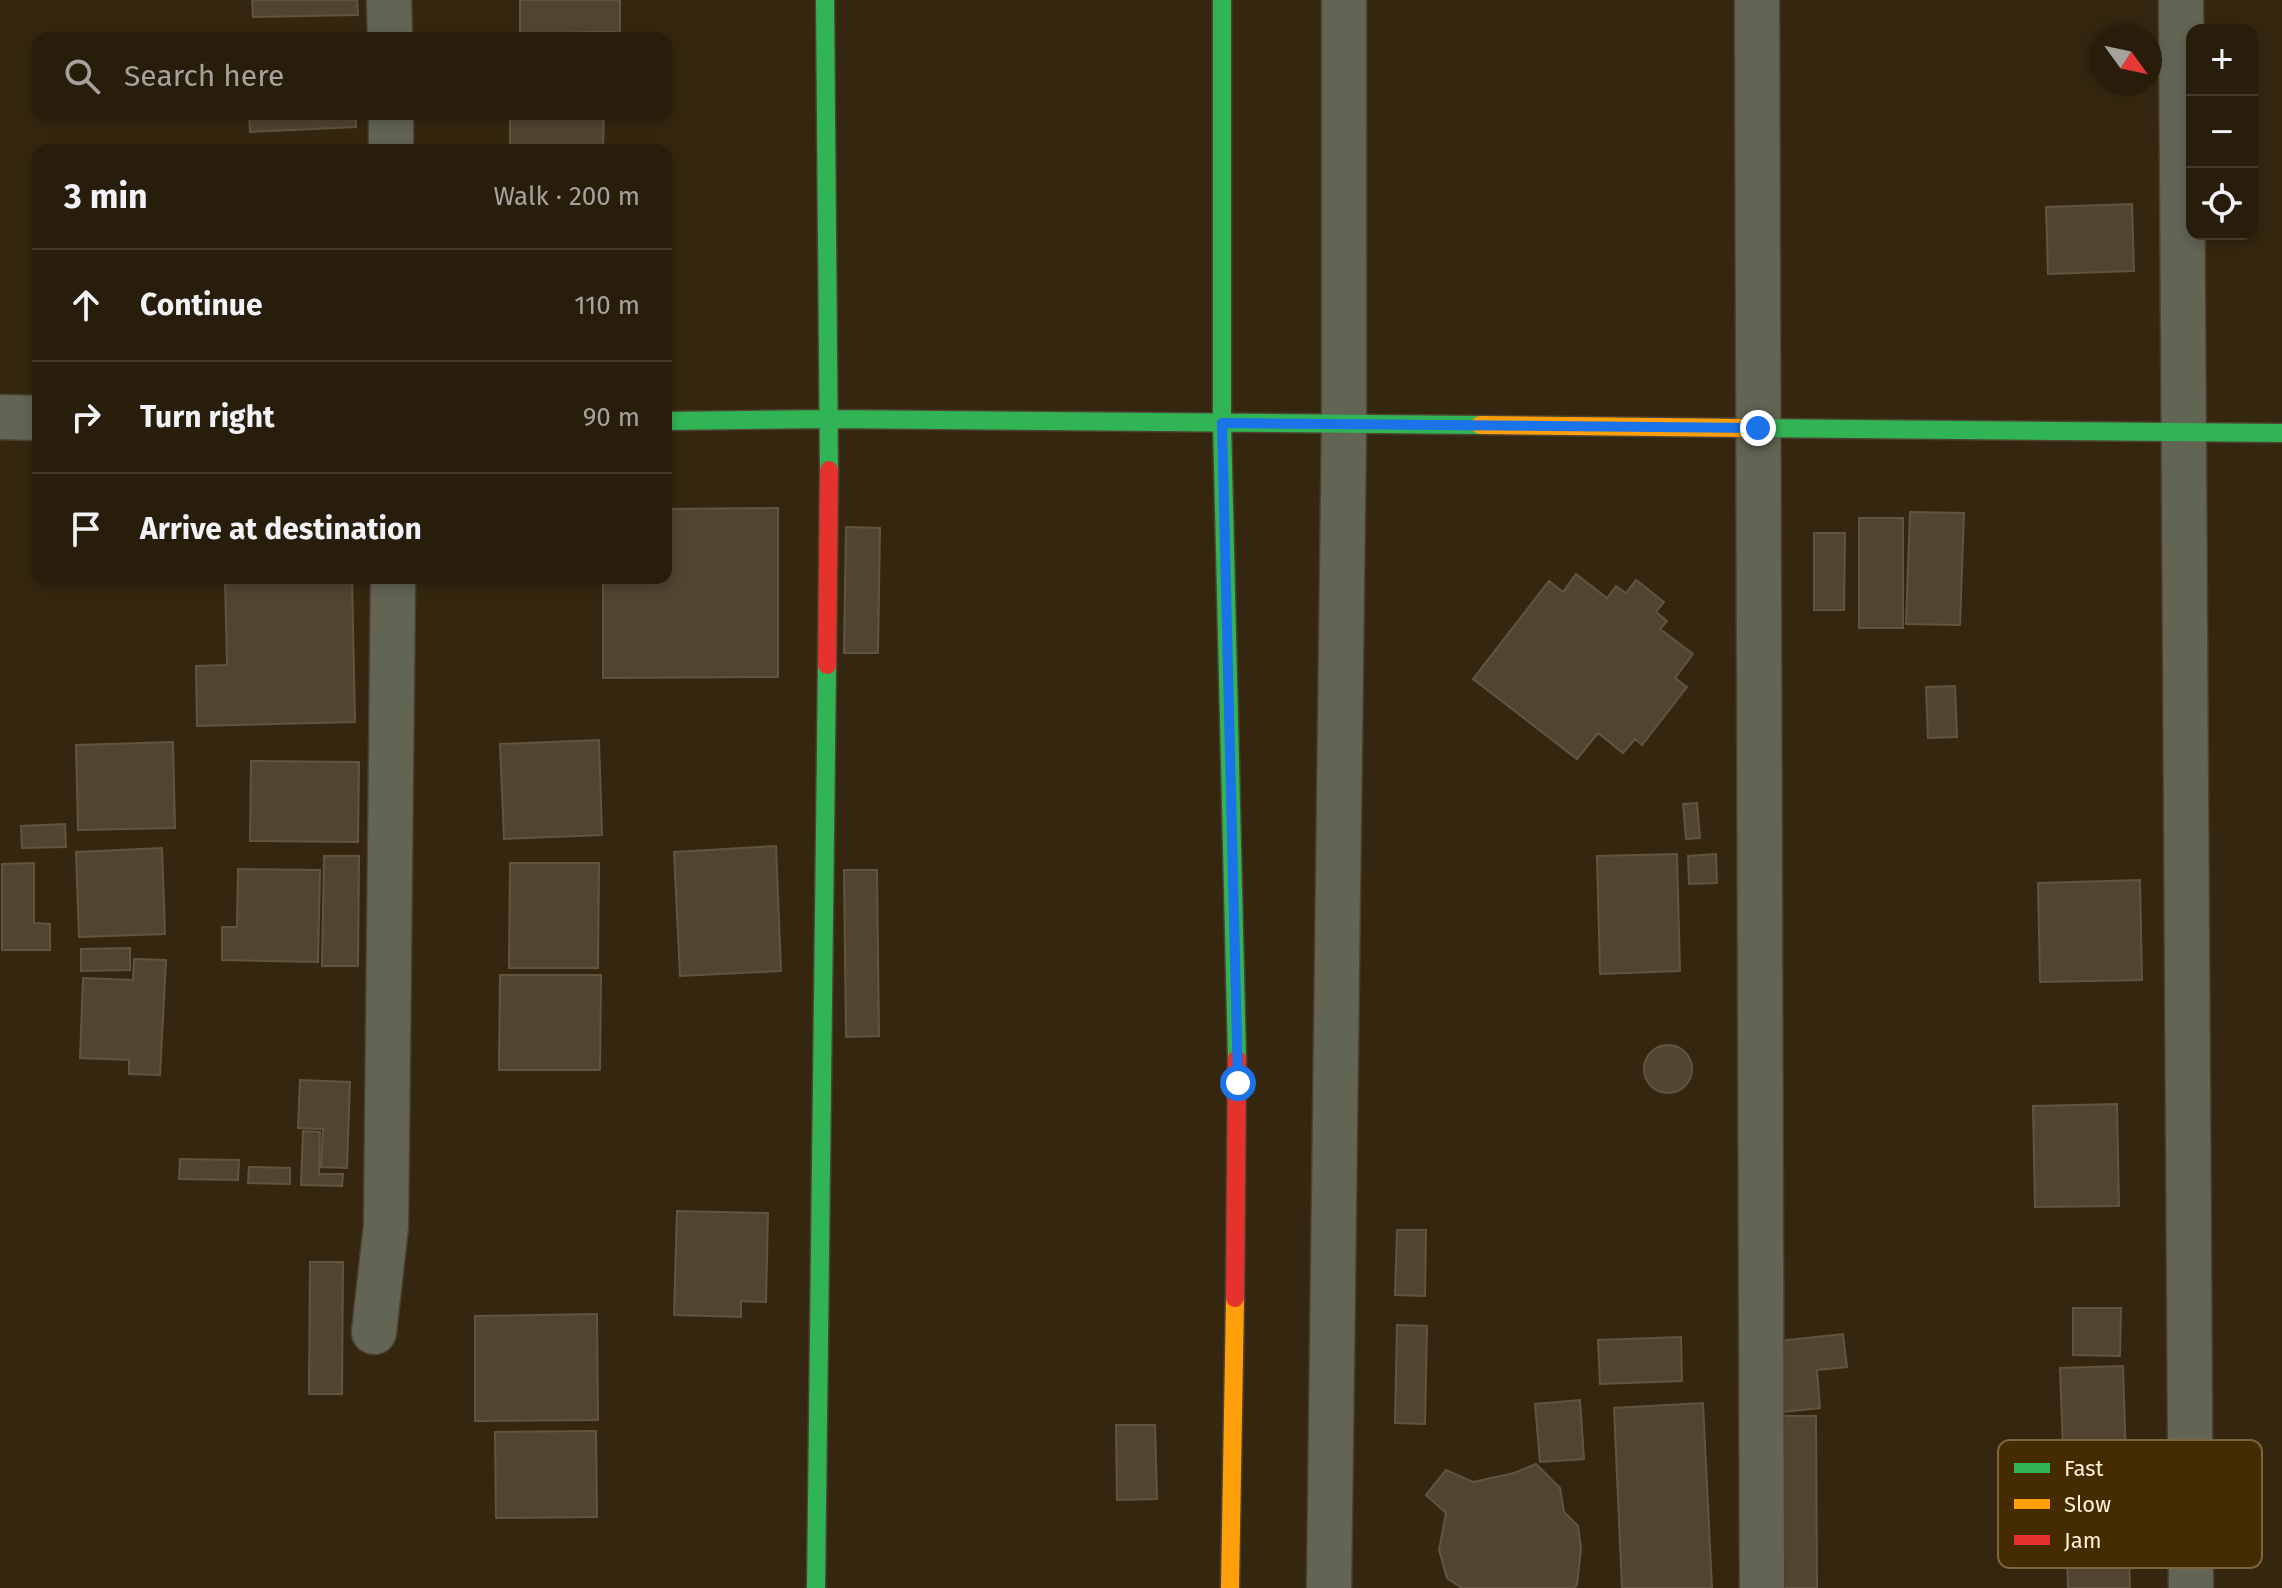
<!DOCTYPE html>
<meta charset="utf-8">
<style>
:root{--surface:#281d0b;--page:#302614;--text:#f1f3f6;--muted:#a5a29d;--line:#443b2c}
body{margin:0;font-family:"Fira Sans",sans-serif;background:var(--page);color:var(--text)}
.controls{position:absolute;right:24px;top:24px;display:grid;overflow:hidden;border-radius:16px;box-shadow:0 4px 12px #0003}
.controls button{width:72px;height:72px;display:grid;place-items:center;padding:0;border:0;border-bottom:2px solid var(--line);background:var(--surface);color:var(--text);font:40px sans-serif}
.compass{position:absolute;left:2090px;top:24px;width:72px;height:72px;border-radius:50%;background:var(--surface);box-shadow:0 4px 12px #0003;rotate:123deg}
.stop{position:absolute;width:24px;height:24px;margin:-18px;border:6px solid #1a73e8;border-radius:50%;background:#fff}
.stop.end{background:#1a73e8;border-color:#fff;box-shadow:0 2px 8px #0008}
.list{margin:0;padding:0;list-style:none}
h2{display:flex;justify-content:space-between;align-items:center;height:104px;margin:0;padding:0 32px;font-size:34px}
h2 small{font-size:26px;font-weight:400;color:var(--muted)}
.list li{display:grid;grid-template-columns:52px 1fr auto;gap:24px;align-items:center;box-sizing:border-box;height:112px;padding:0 32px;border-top:2px solid var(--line)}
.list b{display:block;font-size:30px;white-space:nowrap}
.list em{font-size:26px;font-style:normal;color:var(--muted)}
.icon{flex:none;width:44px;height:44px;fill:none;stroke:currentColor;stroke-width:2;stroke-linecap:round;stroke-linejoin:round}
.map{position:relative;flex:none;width:2282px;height:1588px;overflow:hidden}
.search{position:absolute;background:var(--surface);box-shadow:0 4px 12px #0003;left:32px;top:32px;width:640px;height:88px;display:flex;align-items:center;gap:20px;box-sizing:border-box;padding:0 28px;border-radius:16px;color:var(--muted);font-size:30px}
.panel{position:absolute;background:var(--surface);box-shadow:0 4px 12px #0003;left:32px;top:144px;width:640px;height:440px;border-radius:16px}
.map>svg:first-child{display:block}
.building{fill:#514532;stroke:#62553f;stroke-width:2}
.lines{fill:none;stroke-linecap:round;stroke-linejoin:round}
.street-casing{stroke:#4e422f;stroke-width:47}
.fast-casing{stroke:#4e422f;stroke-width:21}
.slow-casing{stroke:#4e422f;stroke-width:21}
.jam-casing{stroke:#4e422f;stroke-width:21}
.street{stroke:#626554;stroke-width:44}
.fast{stroke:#30b455;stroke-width:18}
.slow{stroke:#ff9f0a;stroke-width:18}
.jam{stroke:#e5322d;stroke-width:18}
.route{stroke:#1a73e8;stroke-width:10}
.key{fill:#442b00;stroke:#7c6641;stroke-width:2}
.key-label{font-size:22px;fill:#ffefd8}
</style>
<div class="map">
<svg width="2282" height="1588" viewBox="0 0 2282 1588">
<rect width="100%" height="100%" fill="#35270f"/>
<path class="building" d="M 252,0 L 357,0 L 358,15 L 253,17 Z
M 520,0 L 620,0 L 620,32 L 520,33 Z
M 249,114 L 356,114 L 356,127 L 250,132 Z
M 510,114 L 604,114 L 603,147 L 510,146 Z
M 2132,204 L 2134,271 L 2048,274 L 2046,207 Z
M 778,508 L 778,677 L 603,678 L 603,578 L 666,578 L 666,509 Z
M 1910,512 L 1964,513 L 1960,625 L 1906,624 Z
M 1859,518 L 1903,518 L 1903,628 L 1859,628 Z
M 846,527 L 880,528 L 878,653 L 844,653 Z
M 1814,533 L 1845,533 L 1844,610 L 1814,610 Z
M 1576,574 L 1607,598 L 1616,586 L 1626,593 L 1636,580 L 1664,602 L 1656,612 L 1667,621 L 1660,629 L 1693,654 L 1675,678 L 1687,687 L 1642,745 L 1635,739 L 1623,753 L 1598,733 L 1577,759 L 1473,679 L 1549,581 L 1563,592 Z
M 225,578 L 352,578 L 355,722 L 197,726 L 196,666 L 227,665 Z
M 1955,686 L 1957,737 L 1928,738 L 1926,687 Z
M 599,740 L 602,835 L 504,839 L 500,744 Z
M 173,742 L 175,828 L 78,830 L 76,745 Z
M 251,761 L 359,762 L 358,842 L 250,841 Z
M 1697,803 L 1700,838 L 1686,839 L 1683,804 Z
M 65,824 L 66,847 L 22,848 L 21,826 Z
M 776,846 L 781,971 L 680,976 L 674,852 Z
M 162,848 L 165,934 L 79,937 L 76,852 Z
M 1677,854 L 1680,971 L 1600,974 L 1597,856 Z
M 1716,854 L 1717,883 L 1689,884 L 1688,856 Z
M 324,856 L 359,856 L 358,966 L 322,966 Z
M 34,863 L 34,923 L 50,924 L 50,950 L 2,950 L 2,864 Z
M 510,863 L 599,863 L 598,968 L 509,968 Z
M 238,869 L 320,870 L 318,962 L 222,960 L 222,927 L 237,927 Z
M 844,870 L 877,870 L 879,1036 L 846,1037 Z
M 2140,880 L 2142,980 L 2040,982 L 2038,883 Z
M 130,948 L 130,970 L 81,971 L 81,949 Z
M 134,959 L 166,960 L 160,1075 L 129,1074 L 129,1060 L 80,1058 L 83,978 L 133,980 Z
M 500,975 L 601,975 L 600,1070 L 499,1070 Z
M1644 1069a24 24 0 1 1 48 0a24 24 0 1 1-48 0Z
M 300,1080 L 350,1082 L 347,1168 L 321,1167 L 323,1129 L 298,1128 Z
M 2117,1104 L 2119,1206 L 2035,1207 L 2033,1106 Z
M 303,1131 L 320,1132 L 319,1174 L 343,1174 L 342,1186 L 301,1185 Z
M 180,1159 L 239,1160 L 238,1180 L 179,1179 Z
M 249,1167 L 290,1168 L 290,1184 L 248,1183 Z
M 677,1211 L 768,1213 L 766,1302 L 741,1301 L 741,1317 L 674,1315 Z
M 1397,1230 L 1426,1230 L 1425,1296 L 1395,1295 Z
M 310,1262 L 343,1262 L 342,1394 L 309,1394 Z
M 2073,1308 L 2121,1308 L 2120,1356 L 2073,1355 Z
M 597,1314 L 598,1420 L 475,1421 L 475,1316 Z
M 1397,1325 L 1427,1326 L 1425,1424 L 1395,1423 Z
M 1843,1334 L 1847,1367 L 1817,1370 L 1820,1408 L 1783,1412 L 1777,1341 Z
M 1681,1337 L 1682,1381 L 1600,1384 L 1598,1340 Z
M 2123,1366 L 2130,1588 L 2068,1588 L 2060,1368 Z
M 1580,1400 L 1584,1459 L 1540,1462 L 1535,1404 Z
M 1703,1403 L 1712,1588 L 1622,1588 L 1614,1408 Z
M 1777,1416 L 1816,1416 L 1817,1588 L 1778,1588 Z
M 1116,1425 L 1155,1425 L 1157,1499 L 1117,1500 Z
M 596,1431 L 597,1517 L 496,1518 L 495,1432 Z
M 1536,1464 L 1560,1488 L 1564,1512 L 1578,1526 L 1581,1549 L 1577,1585 L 1574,1588 L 1462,1588 L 1447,1578 L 1439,1550 L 1446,1513 L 1426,1495 L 1446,1470 L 1473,1482 L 1514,1473 Z"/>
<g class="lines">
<defs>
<path id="street" d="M 389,0 L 390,38
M 1757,0 L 1762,1588
M 2181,0 L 2191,1588
M 391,114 L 391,150
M 0,417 L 38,418
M 374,1332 L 386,1226 L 393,578
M 1329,1588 L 1344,424 L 1344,0"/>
<path id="fast" d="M 825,0 L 829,470
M 1222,0 L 1222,423 L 1237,1059
M 666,421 L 830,419 L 1480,425
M 1745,428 L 2282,433
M 816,1588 L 827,665"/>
<path id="slow" d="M 1480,425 L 1745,428
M 1230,1588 L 1235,1298"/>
<path id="jam" d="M 827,665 L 829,470
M 1235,1298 L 1237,1059"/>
</defs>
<use href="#street" class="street-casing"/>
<use href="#fast" class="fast-casing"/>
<use href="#slow" class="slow-casing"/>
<use href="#jam" class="jam-casing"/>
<use href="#street" class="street"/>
<use href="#fast" class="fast"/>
<use href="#slow" class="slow"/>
<use href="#jam" class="jam"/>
</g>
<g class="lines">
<path class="route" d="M 1238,1083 L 1222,423 L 1758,428"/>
</g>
<rect x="1998" y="1440" width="264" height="128" rx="12" class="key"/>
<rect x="2014" y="1463" width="36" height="10" fill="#30b455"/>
<rect x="2014" y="1499" width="36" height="10" fill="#ff9f0a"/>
<rect x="2014" y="1535" width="36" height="10" fill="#e5322d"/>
<g class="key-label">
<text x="2064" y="1476">Fast</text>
<text x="2064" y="1512">Slow</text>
<text x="2064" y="1548">Jam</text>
</g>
</svg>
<div class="controls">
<button>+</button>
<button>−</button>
<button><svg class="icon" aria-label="locate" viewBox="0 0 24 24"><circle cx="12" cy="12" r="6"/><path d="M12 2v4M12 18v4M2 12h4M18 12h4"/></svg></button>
</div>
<svg class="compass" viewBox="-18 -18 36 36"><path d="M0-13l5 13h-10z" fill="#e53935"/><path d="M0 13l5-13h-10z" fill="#a5a29d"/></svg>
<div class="stop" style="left:1238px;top:1083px"></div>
<div class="stop end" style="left:1758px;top:428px"></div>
<div class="search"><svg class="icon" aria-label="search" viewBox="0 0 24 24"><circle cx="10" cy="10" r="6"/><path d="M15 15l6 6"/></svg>Search here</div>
<section class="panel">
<h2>3 min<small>Walk · 200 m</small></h2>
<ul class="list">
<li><svg class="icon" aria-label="ahead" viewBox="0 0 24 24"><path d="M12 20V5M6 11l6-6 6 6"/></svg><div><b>Continue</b></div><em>110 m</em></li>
<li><svg class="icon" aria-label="right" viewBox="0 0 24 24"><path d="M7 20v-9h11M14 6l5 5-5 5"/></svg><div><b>Turn right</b></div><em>90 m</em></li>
<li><svg class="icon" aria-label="arrive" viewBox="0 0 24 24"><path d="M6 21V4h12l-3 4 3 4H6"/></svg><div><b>Arrive at destination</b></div></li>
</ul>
</section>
</div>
